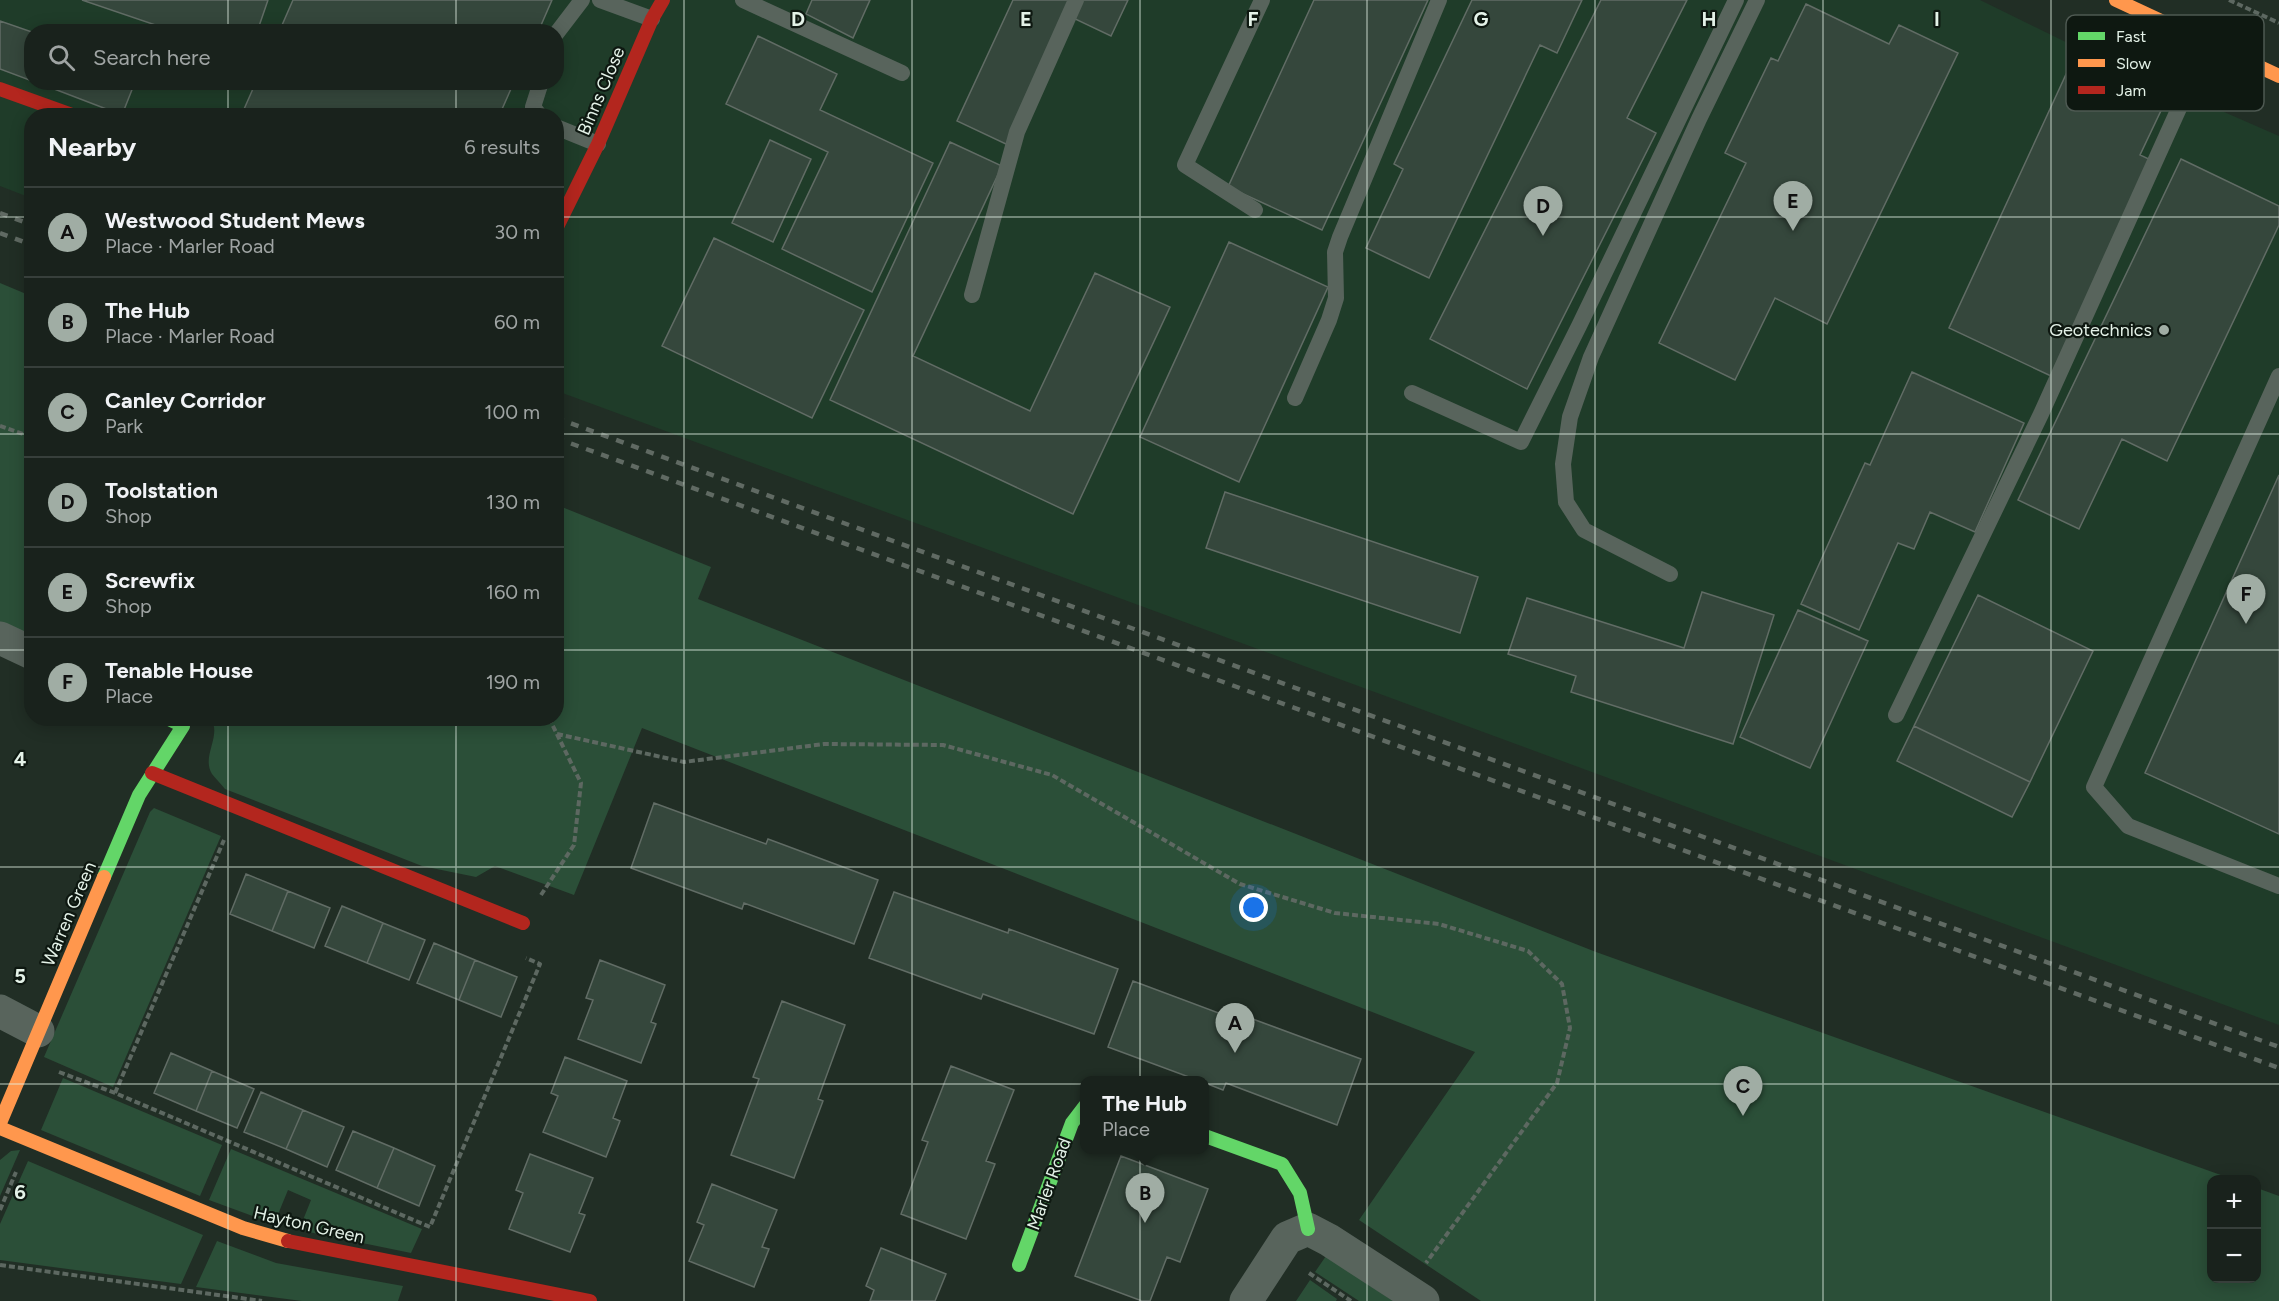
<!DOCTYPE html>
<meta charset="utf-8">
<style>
:root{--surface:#19221c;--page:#222a25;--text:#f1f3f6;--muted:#9fa4a3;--line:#373f3b;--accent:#a0ada4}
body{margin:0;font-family:Figtree,sans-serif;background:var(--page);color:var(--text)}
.controls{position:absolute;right:18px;bottom:18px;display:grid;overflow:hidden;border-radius:12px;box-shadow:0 3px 15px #0003}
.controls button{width:54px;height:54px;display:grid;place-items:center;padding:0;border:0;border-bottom:2px solid var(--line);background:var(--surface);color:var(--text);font:30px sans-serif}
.you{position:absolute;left:1254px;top:908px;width:21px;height:21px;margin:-15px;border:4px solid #fff;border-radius:50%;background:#1a73e8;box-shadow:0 0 0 9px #1a73e833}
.badge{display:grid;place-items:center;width:39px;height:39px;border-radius:50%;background:var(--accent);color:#111;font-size:20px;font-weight:700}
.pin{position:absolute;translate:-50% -50px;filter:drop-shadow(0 2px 3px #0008)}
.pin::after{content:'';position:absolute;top:32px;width:21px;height:18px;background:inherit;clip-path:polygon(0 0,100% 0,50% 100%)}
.popup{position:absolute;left:1080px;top:1076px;width:129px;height:78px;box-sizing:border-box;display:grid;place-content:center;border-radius:12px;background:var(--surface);filter:drop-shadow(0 2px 4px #0005);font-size:20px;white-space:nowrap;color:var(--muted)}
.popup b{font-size:22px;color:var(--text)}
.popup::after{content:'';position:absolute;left:50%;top:100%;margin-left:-12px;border:12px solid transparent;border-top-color:var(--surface)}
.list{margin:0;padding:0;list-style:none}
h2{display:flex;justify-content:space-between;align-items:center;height:78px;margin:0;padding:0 24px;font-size:26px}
h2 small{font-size:20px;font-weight:400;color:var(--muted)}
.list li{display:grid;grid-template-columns:39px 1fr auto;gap:18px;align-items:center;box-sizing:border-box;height:90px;padding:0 24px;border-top:2px solid var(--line)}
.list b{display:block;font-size:22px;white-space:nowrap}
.list p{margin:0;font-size:20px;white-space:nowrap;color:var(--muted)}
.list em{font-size:20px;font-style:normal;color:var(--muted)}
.icon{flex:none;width:33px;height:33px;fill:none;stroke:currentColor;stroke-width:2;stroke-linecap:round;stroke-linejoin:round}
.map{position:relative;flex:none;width:2279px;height:1301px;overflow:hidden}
.search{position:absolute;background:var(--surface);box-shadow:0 3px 15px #0003;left:24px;top:24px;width:540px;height:66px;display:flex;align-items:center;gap:15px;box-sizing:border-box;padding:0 21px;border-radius:24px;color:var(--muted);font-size:22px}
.panel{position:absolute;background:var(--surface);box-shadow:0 3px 15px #0003;left:24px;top:108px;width:540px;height:618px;border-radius:24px}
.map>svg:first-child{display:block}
.built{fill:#1f3c29;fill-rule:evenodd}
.green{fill:#2b4f38}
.building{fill:#35473c;stroke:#616c65;stroke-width:1.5}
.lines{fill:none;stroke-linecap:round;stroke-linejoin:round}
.path{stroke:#5d6861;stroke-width:4;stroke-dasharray:6 3;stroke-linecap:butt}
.lane{stroke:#58645c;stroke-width:16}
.street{stroke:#58645c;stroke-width:33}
.fast{stroke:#63d668;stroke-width:14}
.slow{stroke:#ff974d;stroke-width:14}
.jam{stroke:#b3261e;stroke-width:14}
.rail{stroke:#606a63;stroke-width:4.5;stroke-dasharray:8 8;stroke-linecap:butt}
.grid{fill:none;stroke:#e4f2e8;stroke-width:1.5;stroke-opacity:0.55}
.poi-dot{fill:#a0ada4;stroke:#0e1811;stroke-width:2}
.labels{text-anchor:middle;stroke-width:4.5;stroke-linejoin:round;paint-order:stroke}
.street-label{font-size:18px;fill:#e4f2e8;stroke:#0e1811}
.poi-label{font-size:18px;fill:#e4f2e8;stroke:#0e1811;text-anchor:end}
.key{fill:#0e1811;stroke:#4e5952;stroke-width:1.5}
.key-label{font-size:16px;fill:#e4f2e8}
.grid-label{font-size:20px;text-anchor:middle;font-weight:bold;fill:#e4f2e8;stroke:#0e1811;stroke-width:4.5;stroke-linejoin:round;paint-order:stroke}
</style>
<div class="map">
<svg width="2279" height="1301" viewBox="0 0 2279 1301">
<rect width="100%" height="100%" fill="#212e25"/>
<path class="built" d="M 0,0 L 1980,0 L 2080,49 L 2279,136 L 2279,1025 L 557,391 L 556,116 L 32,116 L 31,198 L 0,186 ZM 32,32 L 556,32 L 556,82 L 32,82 Z"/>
<path class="green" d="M 0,283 L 31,296 L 31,637 L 0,623 Z
M 557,505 L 711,567 L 698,599 L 1596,952 L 2232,1179 L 2212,1180 L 2212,1278 L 2256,1278 L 2257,1188 L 2279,1196 L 2279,1301 L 1481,1301 L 1359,1220 L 1475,1052 L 642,728 L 574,895 L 495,866 L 476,877 L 422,866 L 225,789 C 221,784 216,779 212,774 C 201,756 222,736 211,719 L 556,718 Z
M 154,808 L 221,836 L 113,1087 L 44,1057 L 150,812 Z
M 63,1078 L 222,1145 L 200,1196 L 41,1130 Z
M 231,1149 L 422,1229 L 411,1253 L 299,1230 L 311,1200 L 288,1190 L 274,1224 L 209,1200 Z
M 20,1150 L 0,1196 L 0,1160 L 11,1151 Z
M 28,1161 L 203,1235 L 181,1284 L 0,1260 L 0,1224 Z
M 217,1241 L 276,1263 L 403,1286 L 398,1301 L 302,1301 L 196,1287 Z
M 1326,1256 L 1393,1301 L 1359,1301 L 1315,1272 Z
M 1310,1280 L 1337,1299 L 1336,1301 L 1296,1301 Z"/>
<path class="building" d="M 82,0 L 268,0 L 257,32 L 176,32 Z
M 293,0 L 552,0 L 538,32 L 279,32 Z
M 812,0 L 870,0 L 853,38 L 806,14 Z
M 1013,0 L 1075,0 L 1008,145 L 957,121 Z
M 1081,0 L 1128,0 L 1111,36 L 1073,18 Z
M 1314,0 L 1428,0 L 1322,230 L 1228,187 Z
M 1472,0 L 1582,0 L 1557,53 L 1540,45 L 1429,278 L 1366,248 L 1403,169 L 1394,164 Z
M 1601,0 L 1687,0 L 1627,118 L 1656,133 L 1527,389 L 1430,339 Z
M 1806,4 L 1889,44 L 1899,25 L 1958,53 L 1827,324 L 1775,298 L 1735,380 L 1659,343 L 1746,163 L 1725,153 L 1771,58 L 1778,61 Z
M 0,21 L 32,32 L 32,81 L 0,69 Z
M 758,36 L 837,74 L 820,110 L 933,163 L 872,292 L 782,249 L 828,152 L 726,104 Z
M 2074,57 L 2166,100 L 2140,155 L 2151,160 L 2051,376 L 1949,328 Z
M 36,82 L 135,82 L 122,115 Z
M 256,82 L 514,82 L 499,116 L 241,116 Z
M 770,140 L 811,159 L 773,242 L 732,223 Z
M 950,142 L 1002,166 L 913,356 L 1030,411 L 1095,273 L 1170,307 L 1073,514 L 830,400 Z
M 2181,159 L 2279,206 L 2279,225 L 2167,461 L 2122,439 L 2079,529 L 2018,500 Z
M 714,238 L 864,310 L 812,418 L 662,346 Z
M 1229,242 L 1328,287 L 1239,482 L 1140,437 Z
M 1912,372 L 2024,423 L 1975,532 L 1930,512 L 1914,549 L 1898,543 L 1859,630 L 1801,604 L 1865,463 L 1870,465 Z
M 2279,475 L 2279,834 L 2145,773 Z
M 1225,492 L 1478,577 L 1460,633 L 1206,548 Z
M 1702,592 L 1774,615 L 1733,744 L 1571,692 L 1576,676 L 1508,654 L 1527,598 L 1684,648 Z
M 1978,595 L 2093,651 L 2030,782 L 1914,726 Z
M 1798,610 L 1868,641 L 1810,768 L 1740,737 Z
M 1914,726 L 2030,782 L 2012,817 L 1897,761 Z
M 654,803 L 766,844 L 768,839 L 878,880 L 854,944 L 744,903 L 742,909 L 631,868 Z
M 246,874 L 288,891 L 272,931 L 230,914 Z
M 288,891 L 330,908 L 314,948 L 272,931 Z
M 894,892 L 1008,933 L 1009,929 L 1118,969 L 1094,1034 L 983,994 L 981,999 L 869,958 Z
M 342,906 L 383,923 L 367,963 L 325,946 Z
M 383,923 L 425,940 L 409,980 L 367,963 Z
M 434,943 L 475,960 L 459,1000 L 417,983 Z
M 475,960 L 517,977 L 501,1017 L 459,1000 Z
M 600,960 L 665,985 L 651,1022 L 656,1024 L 641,1063 L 578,1039 L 593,1000 L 586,998 Z
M 1133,981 L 1248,1024 L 1250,1018 L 1361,1059 L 1337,1125 L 1226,1083 L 1223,1090 L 1205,1083 L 1205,1080 L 1197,1080 L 1108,1047 Z
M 782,1001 L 845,1025 L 818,1099 L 823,1101 L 794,1178 L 731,1155 L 759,1079 L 753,1077 Z
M 171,1053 L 212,1071 L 196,1111 L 154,1093 Z
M 565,1057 L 627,1081 L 613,1118 L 620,1121 L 606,1157 L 543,1132 L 558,1096 L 551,1093 Z
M 951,1066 L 1014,1090 L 986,1161 L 995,1164 L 966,1239 L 901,1214 L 928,1142 L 922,1140 Z
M 212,1071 L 254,1089 L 237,1128 L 196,1111 Z
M 261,1092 L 303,1110 L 286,1149 L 244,1132 Z
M 303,1110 L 344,1127 L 327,1167 L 286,1149 Z
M 353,1131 L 394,1148 L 377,1188 L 336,1170 Z
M 394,1148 L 435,1166 L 419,1206 L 377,1188 Z
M 530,1154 L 593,1178 L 579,1213 L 585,1215 L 570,1252 L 509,1229 L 523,1193 L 516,1190 Z
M 1121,1156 L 1208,1189 L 1180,1262 L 1167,1257 L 1150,1301 L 1142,1301 L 1075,1276 Z
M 712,1184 L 777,1210 L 762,1247 L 769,1249 L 754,1287 L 689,1261 L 704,1225 L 697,1222 Z
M 881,1248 L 946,1274 L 935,1301 L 870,1301 L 874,1290 L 866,1286 Z"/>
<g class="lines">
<path class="path" d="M 2229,0 L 2279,23
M 0,426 L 32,437
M 557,734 L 684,762 L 824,744 L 943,745 L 1052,775 L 1240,884 L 1335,913 L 1439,924 L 1528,951 L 1562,984 L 1570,1028 L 1557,1083 L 1426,1263
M 541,895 L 574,845 L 581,783 L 549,718
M 59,1072 L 115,1093 L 430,1227 L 540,964 L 526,958
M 115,1093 L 224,840
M 0,1210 L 16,1172
M 0,1265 L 262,1301
M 1309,1273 L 1351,1301"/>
<path class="lane" d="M 600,0 L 652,19
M 743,0 L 902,73
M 556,34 L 582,0
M 540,116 L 533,107 L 541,82
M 556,127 L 598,144
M 1255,210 L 1185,165 L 1262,0
M 972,295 L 1017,132 L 1076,0
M 2279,376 L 2094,787 L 2128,826 L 2279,886
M 1412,393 L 1521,442 L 1579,326 L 1736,0
M 1295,398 L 1329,320 L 1336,298 L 1335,252 L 1340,237 L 1439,0
M 1670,574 L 1584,530 L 1566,502 L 1563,464 L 1570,417 L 1591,357 L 1699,119 L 1757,0
M 1896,715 L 2041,414 L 2208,44"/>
<path class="street" d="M 0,638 L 32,653
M 0,1011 L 38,1031
M 1246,1301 L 1287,1238 L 1308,1229 L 1329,1240 L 1423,1301"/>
<path class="fast" d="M 104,877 L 139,795 L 183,726 L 167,718
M 1205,1136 L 1282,1164 L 1300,1193 L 1308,1229
M 1019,1265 L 1072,1123 L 1085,1106"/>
<path class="slow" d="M 2116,0 L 2279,76
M 0,1123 L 104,877
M 0,1128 L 243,1228 L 288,1241"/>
<path class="jam" d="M 0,89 L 75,116
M 556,229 L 598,144 L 652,19 L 663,0
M 152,773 L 523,923
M 288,1241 L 590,1301"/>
<path class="rail" d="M 0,213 L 32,225
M 0,233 L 32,245
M 556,418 L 2279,1047
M 556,438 L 2279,1068"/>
</g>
<path class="grid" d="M 228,0 L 228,32M 456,0 L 456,32M 684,0 L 684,1301M 912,0 L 912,1301M 1140,0 L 1140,1301M 1367,0 L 1367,1301M 1595,0 L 1595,1301M 1823,0 L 1823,1301M 2051,0 L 2051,1301M 228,82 L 228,116M 456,82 L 456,116M 0,217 L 32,217M 556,217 L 2279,217M 0,434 L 32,434M 556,434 L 2279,434M 0,650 L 32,650M 556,650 L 2279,650M 228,718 L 228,1301M 456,718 L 456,1301M 0,867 L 2279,867M 0,1084 L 2279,1084"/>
<circle class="poi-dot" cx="2164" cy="330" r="6"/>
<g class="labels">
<g class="street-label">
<text transform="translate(601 91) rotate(-67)" y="6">Binns Close</text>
<text transform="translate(69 914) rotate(-67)" y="6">Warren Green</text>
<text transform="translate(1049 1184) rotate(-70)" y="6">Marler Road</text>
<text transform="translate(309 1225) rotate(13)" y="6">Hayton Green</text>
</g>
<g class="poi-label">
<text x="2152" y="336">Geotechnics</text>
</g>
</g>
<rect x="2066" y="15" width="198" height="96" rx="9" class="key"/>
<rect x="2078" y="32" width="27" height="8" fill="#63d668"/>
<rect x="2078" y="59" width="27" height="8" fill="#ff974d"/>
<rect x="2078" y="86" width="27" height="8" fill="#b3261e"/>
<g class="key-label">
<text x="2116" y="42">Fast</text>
<text x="2116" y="69">Slow</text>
<text x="2116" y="96">Jam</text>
</g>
<g class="grid-label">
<text x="798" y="26">D</text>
<text x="1026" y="26">E</text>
<text x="1253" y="26">F</text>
<text x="1481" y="26">G</text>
<text x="1709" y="26">H</text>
<text x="1937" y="26">I</text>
<text x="20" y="766">4</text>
<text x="20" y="983">5</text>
<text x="20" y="1199">6</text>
</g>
</svg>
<div class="controls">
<button>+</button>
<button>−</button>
</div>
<div class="you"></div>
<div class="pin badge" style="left:1235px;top:1053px">A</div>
<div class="pin badge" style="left:1145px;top:1223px">B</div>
<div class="popup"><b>The Hub</b>Place</div>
<div class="pin badge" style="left:1743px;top:1116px">C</div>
<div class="pin badge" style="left:1543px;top:236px">D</div>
<div class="pin badge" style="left:1793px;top:231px">E</div>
<div class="pin badge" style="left:2246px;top:624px">F</div>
<div class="search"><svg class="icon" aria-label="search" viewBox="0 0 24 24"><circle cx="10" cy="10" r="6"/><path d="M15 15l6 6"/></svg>Search here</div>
<section class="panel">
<h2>Nearby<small>6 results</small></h2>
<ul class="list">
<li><span class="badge">A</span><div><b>Westwood Student Mews</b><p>Place · Marler Road</p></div><em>30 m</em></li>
<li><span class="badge">B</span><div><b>The Hub</b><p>Place · Marler Road</p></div><em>60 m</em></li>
<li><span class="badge">C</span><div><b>Canley Corridor</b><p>Park</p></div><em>100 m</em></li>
<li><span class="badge">D</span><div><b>Toolstation</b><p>Shop</p></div><em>130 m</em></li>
<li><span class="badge">E</span><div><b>Screwfix</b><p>Shop</p></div><em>160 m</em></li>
<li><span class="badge">F</span><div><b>Tenable House</b><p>Place</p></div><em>190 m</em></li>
</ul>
</section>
</div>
